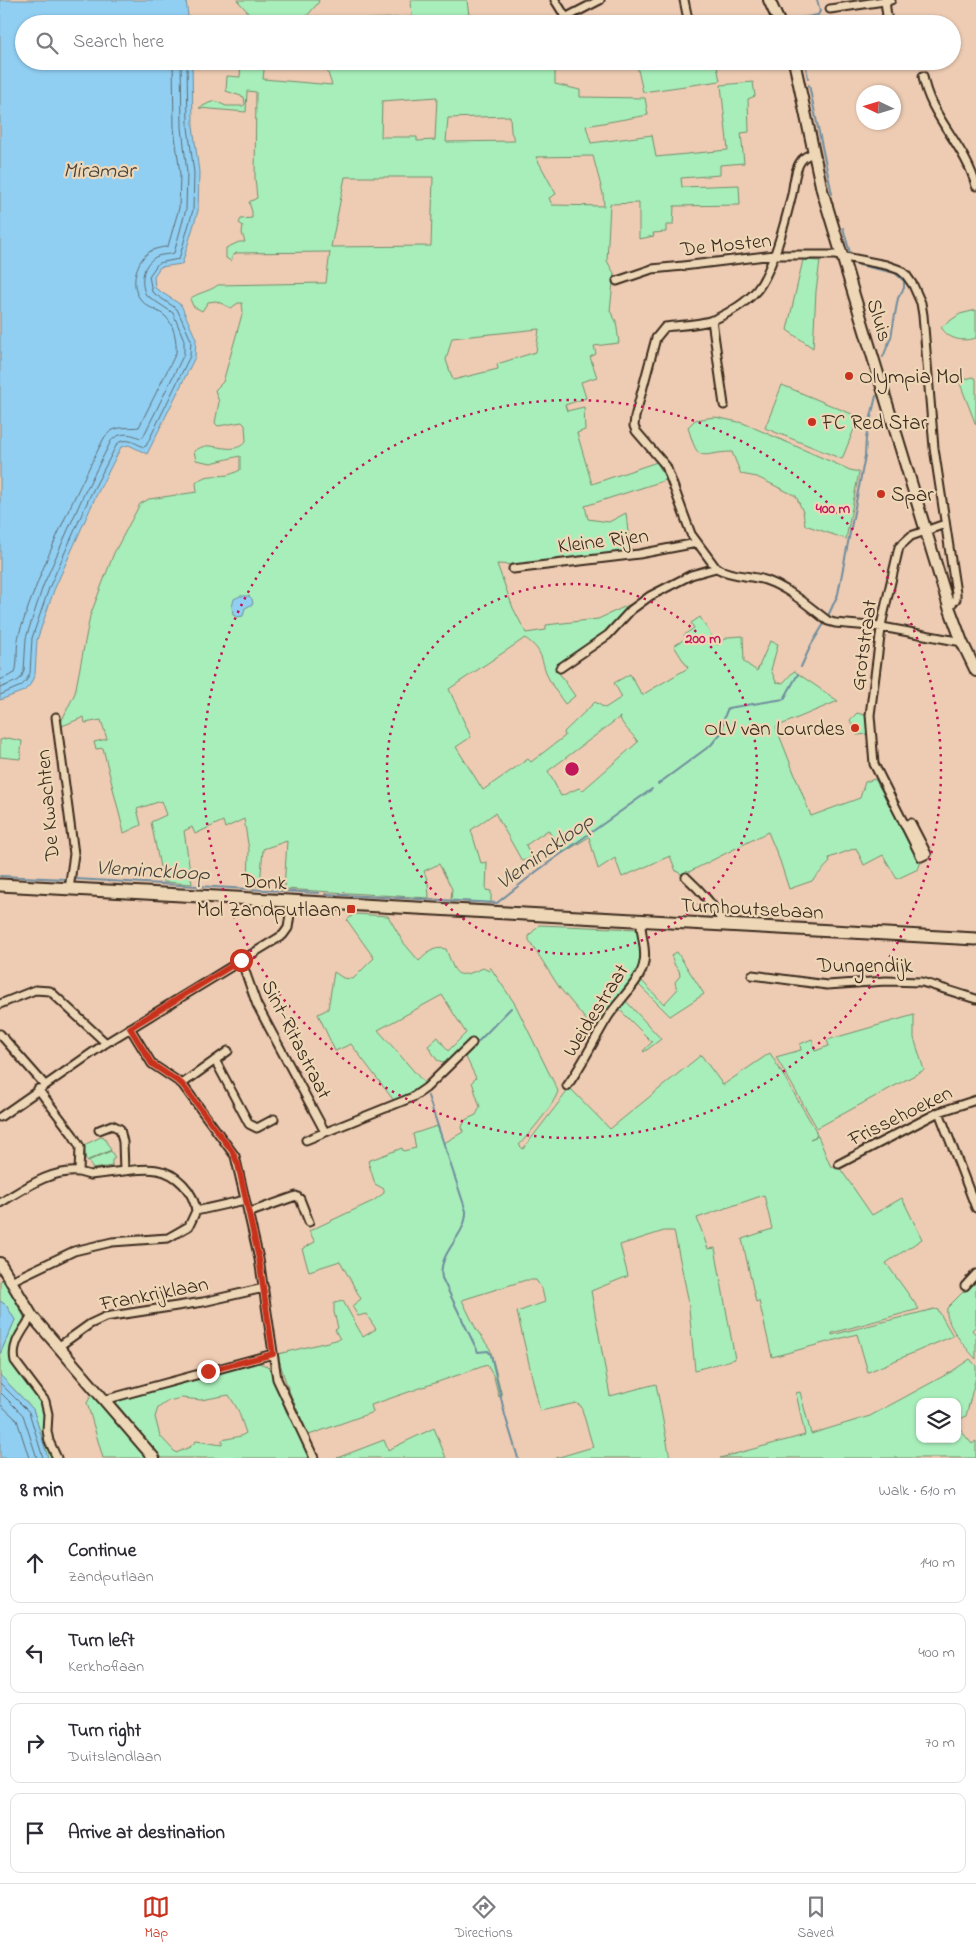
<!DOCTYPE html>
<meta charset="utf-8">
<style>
:root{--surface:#fff;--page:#f7f7f7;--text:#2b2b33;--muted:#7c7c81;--line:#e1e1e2;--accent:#c8321e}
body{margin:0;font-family:"Indie Flower",sans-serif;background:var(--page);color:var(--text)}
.controls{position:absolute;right:15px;bottom:15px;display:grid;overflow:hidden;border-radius:10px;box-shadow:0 1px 4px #0004}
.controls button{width:45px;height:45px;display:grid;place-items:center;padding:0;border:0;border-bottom:1px solid var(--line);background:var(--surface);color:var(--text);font:25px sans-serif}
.compass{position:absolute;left:856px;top:85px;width:45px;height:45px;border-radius:50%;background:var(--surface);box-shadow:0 1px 4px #0004;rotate:274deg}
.stop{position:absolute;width:15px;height:15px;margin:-11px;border:4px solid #c8321e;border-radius:50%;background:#fff}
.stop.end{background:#c8321e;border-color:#fff;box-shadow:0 1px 5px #0008}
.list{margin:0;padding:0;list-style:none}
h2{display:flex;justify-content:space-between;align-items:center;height:65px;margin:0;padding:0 20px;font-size:21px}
h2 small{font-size:16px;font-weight:400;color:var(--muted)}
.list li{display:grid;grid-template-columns:32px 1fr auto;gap:15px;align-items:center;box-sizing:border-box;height:80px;margin:0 10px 10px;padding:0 10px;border:1px solid var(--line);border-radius:10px}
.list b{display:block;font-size:19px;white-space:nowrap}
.list p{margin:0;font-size:16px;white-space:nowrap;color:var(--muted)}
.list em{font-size:16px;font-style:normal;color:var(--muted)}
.icon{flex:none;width:28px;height:28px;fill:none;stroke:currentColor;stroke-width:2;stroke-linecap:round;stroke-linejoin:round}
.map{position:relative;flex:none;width:976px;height:1458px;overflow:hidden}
.search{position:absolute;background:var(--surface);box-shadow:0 1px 4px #0004;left:15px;right:15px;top:15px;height:55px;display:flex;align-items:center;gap:12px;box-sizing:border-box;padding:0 18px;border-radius:28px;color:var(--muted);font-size:19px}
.sheet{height:425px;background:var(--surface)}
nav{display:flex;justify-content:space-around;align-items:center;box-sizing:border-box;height:70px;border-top:1px solid var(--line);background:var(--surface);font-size:14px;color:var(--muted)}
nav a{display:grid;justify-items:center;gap:2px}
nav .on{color:var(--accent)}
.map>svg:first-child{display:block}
.green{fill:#a8eeba;stroke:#728c6c;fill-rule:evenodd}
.water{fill:#91cff2;stroke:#6f8d9d}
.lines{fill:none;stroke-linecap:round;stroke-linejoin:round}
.shore{stroke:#5d6c73;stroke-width:1}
.stream{stroke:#6f8d9d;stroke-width:2}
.street-casing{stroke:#3b2a1e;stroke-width:11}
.secondary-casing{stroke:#3b2a1e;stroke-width:14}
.primary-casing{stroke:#3b2a1e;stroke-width:15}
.street{stroke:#eed7b7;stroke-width:7}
.secondary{stroke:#eed7b7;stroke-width:10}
.primary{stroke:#eed7b7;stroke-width:11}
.route{stroke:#c8321e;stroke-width:6}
.ring{fill:none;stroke:#c2185b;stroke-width:2.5;stroke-dasharray:2.5 5}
.poi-dot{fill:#c8321e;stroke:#eed7b7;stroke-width:2}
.labels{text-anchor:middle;stroke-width:4.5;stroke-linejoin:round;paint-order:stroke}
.street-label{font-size:21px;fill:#3b2a1e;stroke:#eed7b7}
.poi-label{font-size:21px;fill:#3b2a1e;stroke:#eed7b7;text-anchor:start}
.water-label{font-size:22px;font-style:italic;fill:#48433e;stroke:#eed7b7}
.centre{fill:#c2185b;stroke:#eed7b7;stroke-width:2.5}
.ring-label{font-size:15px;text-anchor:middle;font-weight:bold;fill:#c2185b;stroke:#eed7b7;stroke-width:4.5;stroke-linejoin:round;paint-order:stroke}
</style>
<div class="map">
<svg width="976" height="1458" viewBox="0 0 976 1458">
<rect width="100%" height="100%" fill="#eeccb3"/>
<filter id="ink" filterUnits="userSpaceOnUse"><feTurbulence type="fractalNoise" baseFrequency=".02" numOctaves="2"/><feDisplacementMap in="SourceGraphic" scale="10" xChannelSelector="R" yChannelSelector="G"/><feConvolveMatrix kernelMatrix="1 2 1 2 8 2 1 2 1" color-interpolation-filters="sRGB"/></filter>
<g filter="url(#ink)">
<path class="green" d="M 237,0 L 319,0 L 318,3 L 301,23 L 412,17 L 411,0 L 467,0 L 470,24 L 247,24 L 247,11 Z
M 241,61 L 265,61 L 263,79 L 332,85 L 324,61 L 555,61 L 555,84 L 580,90 L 580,97 L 645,98 L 648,115 L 586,126 L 591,143 L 652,135 L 656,157 L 728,150 L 721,85 L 753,82 L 755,96 L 748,99 L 749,132 L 741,133 L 744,163 L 720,165 L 720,175 L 681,178 L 682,187 L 739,185 L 740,205 L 674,206 L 673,225 L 666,225 L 666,232 L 653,233 L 654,236 L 639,239 L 639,203 L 610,204 L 607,261 L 614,273 L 610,311 L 616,321 L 619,343 L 594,346 L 596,354 L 590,357 L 597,377 L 581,382 L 586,398 L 565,405 L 567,411 L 584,407 L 585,430 L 577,433 L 592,484 L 657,462 L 666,480 L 585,506 L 588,519 L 609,522 L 626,513 L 630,551 L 520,565 L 497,564 L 513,608 L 526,633 L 546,630 L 546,625 L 598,619 L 633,603 L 617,623 L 555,667 L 575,696 L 565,704 C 560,697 554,689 550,681 C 540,663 546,652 525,638 L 449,689 L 471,737 L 456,747 L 483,790 L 528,759 L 531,762 L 565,736 L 564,732 L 595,702 L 605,708 L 622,697 L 614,683 L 630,674 L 642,695 L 688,668 L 674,646 L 686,638 L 684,635 L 694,628 L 691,623 L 700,617 L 717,645 L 728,637 L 743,636 L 744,662 L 757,671 L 770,641 L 778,644 L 771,670 L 776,682 L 783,683 L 794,671 L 838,701 L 776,727 L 811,816 L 860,798 L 865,782 L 875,779 L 921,862 L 918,869 L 897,879 L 883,855 L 864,865 L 856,848 L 829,858 L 830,862 L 812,881 L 789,889 L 780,861 L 768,832 L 683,875 L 676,871 L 670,856 L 622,877 L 615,858 L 598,869 L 589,837 L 563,853 L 548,830 L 526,845 L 531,858 L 522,861 L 495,813 L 471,830 L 481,863 L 487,862 L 486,890 L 491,891 L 491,903 L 451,901 L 452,889 L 439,864 L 424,871 L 428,882 L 429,898 L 284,889 L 287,841 L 263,849 L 260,886 L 248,886 L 249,850 L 244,819 L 225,828 L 223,821 L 195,834 L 192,827 L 184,831 L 192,884 L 163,882 L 151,822 L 166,815 L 161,801 L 137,809 L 141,825 L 124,833 L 103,748 L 96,749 L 94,742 L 107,739 L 101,720 L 85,723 L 84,717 L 62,726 L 61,722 L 75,693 L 90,616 L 114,553 L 140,504 L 149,499 L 197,492 L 196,483 C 205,473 216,477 228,475 C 232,474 236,472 240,470 L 240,456 L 211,463 L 196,460 L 194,451 C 200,448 204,445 210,446 C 223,447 237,453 246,441 L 245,425 L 242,422 L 218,426 L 215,423 L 219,402 L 215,390 L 223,382 L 243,311 L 242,303 L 238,303 L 231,308 L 216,301 L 208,302 L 202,311 L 193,306 L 190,299 C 196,293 209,292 218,285 L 326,283 L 330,252 L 236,253 L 232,257 L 231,261 L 226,258 L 226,248 L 239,242 L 245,242 L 242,233 L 243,226 L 239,223 L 241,219 L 252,218 L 252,212 L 249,202 L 257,198 L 255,178 L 256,92 L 247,91 L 246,112 L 199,108 L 209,103 L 215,101 L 226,106 L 243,106 L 245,104 L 244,97 L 226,91 L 227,76 L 240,77 ZM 437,97 L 435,140 L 417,141 L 417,137 L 381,137 L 382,101 ZM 510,116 L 511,132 L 515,141 L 446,142 L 448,118 ZM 593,156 L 603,194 L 604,206 L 552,205 L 549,198 L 556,194 L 536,157 ZM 345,177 L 433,177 L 431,246 L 331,247 ZM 539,329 L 536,352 L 497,364 L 498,369 L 453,380 L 446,360 L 452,338 ZM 620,717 C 621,725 633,734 638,742 L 582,791 L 579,788 L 561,796 L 548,771 Z
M 636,61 L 716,61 L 720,81 L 643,92 Z
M 803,260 L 820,261 L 816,291 L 813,348 L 787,330 Z
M 976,310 L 976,338 C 962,342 949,340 941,327 L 960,314 Z
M 973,377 L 976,379 L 976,425 L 959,381 Z
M 782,385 L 859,417 L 842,459 L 765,428 Z
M 715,417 L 743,423 L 850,470 L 859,472 L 846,539 L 805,525 L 803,512 L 796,496 L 757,477 L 741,474 L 732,452 C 701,452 699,467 688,427 L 695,420 Z
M 857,713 L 868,716 L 869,734 L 857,735 L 850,720 Z
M 8,738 L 22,741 L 20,759 L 0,757 L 0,740 Z
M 354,914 L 388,916 L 403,942 L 419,961 C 428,953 433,946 446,949 C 456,974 454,981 483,968 L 489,971 L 490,967 L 515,1004 L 558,1091 C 554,1105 530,1133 519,1145 L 523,1149 L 570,1088 L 610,1129 L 701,1055 L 723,1085 L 770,1053 L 815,1129 L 817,1136 L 810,1139 L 818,1136 L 830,1165 L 836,1169 L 839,1167 L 872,1215 L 902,1198 L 922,1239 L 886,1263 L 919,1309 L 832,1333 L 832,1335 L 934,1309 L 938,1310 L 953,1336 L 868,1372 L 857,1334 L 772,1357 L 759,1301 L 756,1302 L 742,1239 L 772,1229 L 764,1195 L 697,1218 L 708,1249 L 715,1248 L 735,1359 L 695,1370 L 688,1298 L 674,1231 L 664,1231 L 620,1245 L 628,1276 L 591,1291 L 610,1396 L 656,1384 L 670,1458 L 556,1458 L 593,1447 L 581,1406 L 576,1403 L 540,1411 L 517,1312 L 545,1302 L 542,1289 L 536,1280 L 526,1280 L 462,1300 L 476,1329 L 490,1349 L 502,1396 L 499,1397 L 494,1377 L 487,1365 L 371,1405 L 373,1412 L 309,1435 C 296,1408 284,1383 278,1354 L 340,1339 L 335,1330 L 338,1328 L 334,1312 L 334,1303 L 343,1301 L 363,1337 L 376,1329 L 366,1314 L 358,1316 L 352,1306 L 361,1299 L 340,1261 L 309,1271 L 302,1249 L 315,1242 L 309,1231 L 373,1201 L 384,1193 L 384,1189 L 375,1184 L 368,1161 L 402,1148 L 403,1151 L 416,1148 L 413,1134 L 437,1126 L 444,1143 L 463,1132 L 462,1127 L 465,1120 L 476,1115 L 480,1107 L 472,1082 L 476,1078 L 463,1051 L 448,1064 L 437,1060 L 428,1046 L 438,1037 L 448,1051 L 466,1033 L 442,995 L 378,1030 L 426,1085 L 422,1088 L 395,1102 L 351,1044 L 335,1051 L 318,1014 L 328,1009 L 334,972 L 343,978 L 353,979 L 374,958 L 347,920 Z
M 539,925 L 638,929 L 643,955 L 638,972 L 613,1004 L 596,1032 L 559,987 L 529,940 L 529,936 Z
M 677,952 L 704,994 L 670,1016 L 637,983 L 640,979 L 664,1004 L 677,990 L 675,982 L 680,976 L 679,970 L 675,966 L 671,955 Z
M 625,1000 L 661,1039 L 644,1052 L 643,1051 L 652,1042 L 619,1009 Z
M 914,1015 L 914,1038 L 924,1070 L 817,1128 L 776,1057 L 801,1050 L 800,1044 L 812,1039 L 815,1051 L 829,1046 L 827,1040 Z
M 103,1136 L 111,1150 L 86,1161 L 84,1145 Z
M 111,1151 L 115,1158 L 112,1160 L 112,1166 L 93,1169 L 88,1161 Z
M 3,1279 L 24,1317 L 13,1358 L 16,1370 L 35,1390 L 45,1405 L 56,1458 L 48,1458 L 33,1409 L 0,1375 L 0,1354 L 15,1320 L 6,1305 L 0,1301 L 0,1281 Z
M 976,1279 L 976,1326 L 972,1330 L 976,1335 L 976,1359 C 966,1348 944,1324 947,1308 Z
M 970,1359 L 976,1366 L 976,1377 L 966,1416 L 957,1421 L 957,1402 L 920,1402 L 920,1439 L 957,1439 L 957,1426 L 972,1444 L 976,1441 L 976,1458 L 720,1458 L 805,1435 L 796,1393 L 800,1392 L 811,1434 L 870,1416 L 951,1372 Z
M 256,1362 L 267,1366 L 270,1369 L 286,1411 L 311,1458 L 162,1458 L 115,1402 ZM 229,1395 L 238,1410 L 246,1433 L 241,1436 L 222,1440 L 222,1445 L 196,1441 L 190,1447 L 176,1453 L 160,1436 L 155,1417 L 158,1408 L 168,1401 L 182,1398 L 201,1400 Z
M 92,1394 L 97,1399 L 148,1458 L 103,1458 L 87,1403 Z
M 434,1428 L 446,1458 L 337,1458 L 384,1440 L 388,1450 Z"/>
<path class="water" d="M 0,0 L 186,0 L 189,24 L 24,24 L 24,61 L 192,61 L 193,126 L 199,172 L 198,211 L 182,264 L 160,267 L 154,276 L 155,288 L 181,305 L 196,339 L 195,357 L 147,454 L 129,445 L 121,447 L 95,498 L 54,590 L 37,640 L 35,674 L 30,685 L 24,691 L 0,700 Z
M 240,596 L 249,596 L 252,599 L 253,604 L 245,608 L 243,616 L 237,617 L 233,615 L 232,607 L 234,599 Z
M 0,1301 L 6,1305 L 15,1320 L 0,1354 Z
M 0,1375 L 33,1409 L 48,1458 L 0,1458 Z"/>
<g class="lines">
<path class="shore" d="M 0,680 L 15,673 C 19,660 15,645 20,631 C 42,564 72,501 104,438 C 114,424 126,429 139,427 L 176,353 C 177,341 174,324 165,316 C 158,310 148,308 142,301 C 129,288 135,262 149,252 C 155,248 162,248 168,246 L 179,208 L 180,174 L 174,128 L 173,61
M 0,688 L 17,681 L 21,678 L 24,671 L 26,638 L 43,586 L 84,494 L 111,441 C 119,432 130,433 140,438 L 143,437 L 184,354 L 184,340 L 173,313 L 146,295 C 140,283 142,266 154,258 C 159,254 168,255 174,253 L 186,209 L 187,173 L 182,127 L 181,61
M 0,695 L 21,686 L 26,681 L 30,673 L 32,638 L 49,588 L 90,496 L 117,444 C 125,437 134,442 143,447 L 146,446 L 190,356 L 191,340 L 177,309 L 152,292 L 149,276 L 158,263 L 179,259 L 193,210 L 194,173 L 188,127 L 187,61
M 0,1383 L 29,1412 L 43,1458
M 0,1392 L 23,1415 L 37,1458
M 0,1404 L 17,1420 L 29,1458"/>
<path class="stream" d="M 798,24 L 802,18 L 818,15 L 820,11 L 817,0
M 805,61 L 808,78
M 809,85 L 832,194
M 843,228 L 850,253
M 859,265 L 895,273 L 904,281 L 904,288 L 898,298 L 891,337 L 883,357
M 828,616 L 838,594 L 865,456 L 866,438 L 876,396
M 801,667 L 811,645 L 825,622
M 658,784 L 711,745 L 722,732 L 725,715 L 728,708 L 784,699 L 798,674
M 0,876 L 66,879
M 75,879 L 319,893
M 325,894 L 497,903 L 537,871 L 652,789
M 464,1056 L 511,1008
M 428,1096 L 466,1211 C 467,1236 437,1252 442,1278 L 478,1352 L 488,1351 L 491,1355 L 505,1415 L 518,1458"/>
<defs>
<path id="street" d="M 555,0 L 570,24
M 684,0 L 689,24
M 885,1 L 888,24
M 830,9 L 891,0
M 567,17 L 600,0
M 923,76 C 929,116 966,146 976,186
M 617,281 L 652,269 L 683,266 L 774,255 L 835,255 L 886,265 L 900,270 L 906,275 L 913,285 L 921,303 L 923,315 L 934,448 L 956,593 L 956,599 L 949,607
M 712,320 L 724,405
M 716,568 L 691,534 L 666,466 L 636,431 L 634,426 L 635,417 L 656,338 L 665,327 C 680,325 699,325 713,320 C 729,313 746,303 757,290 C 773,270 786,219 792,194 C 794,184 795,168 801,161 C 804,156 809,155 813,153
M 513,569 L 639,554 L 697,543
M 560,668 L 608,635 L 631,610 L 650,596 L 691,575 L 716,568 C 733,577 748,575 765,580 C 789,588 808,606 828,621 L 835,623 L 882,627 L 962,642
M 56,717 L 74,854 L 69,889
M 905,826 L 911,823 L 927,854 L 921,857 L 874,764 L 870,715 L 882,621 L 899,547 L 911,536 L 945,524
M 686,877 C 698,888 718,909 723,925
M 241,960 L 257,1005 L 325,1132
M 752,975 L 827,985 L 886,981 L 922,982 L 976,999
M 0,1004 L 35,990 L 50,991 L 106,1043
M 130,1028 L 152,1064 L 182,1084 L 235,1156 L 259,1259 L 277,1379 L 314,1458
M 0,1034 L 44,1084
M 215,1060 L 249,1124 L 257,1128 L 274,1119
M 182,1084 L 228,1051
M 567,1086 C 583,1064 594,1040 608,1017 C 618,1001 642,980 644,962 C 647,949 640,934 641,920
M 38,1089 L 73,1135 L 80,1147 L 79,1172 L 90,1175 L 124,1171 L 123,1142 L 120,1129 L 112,1125 L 99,1130
M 939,1112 L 976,1208
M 0,1117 L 106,1043 L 283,935 L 288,928 L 292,901
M 306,1140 L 413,1097 L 426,1088 L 472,1043
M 839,1164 L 939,1112 L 976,1100
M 124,1171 C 135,1170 147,1168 157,1170 C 176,1173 194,1191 196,1211
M 0,1203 C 24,1189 50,1169 79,1172
M 248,1213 L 296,1196 L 300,1199 L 309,1222
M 11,1281 L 74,1251 L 112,1242 L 168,1238 L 189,1226 L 196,1211 L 245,1200
M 965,1286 L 976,1274
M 32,1316 C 23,1331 11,1343 15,1361 L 45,1401 L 48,1414 L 47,1431 L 49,1441 L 57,1458
M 58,1347 L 90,1324 L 105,1317 L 203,1302 L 264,1288
M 104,1400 L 273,1354"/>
<path id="secondary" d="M 769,0 L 780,24
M 794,61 L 822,190 L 949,607 L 962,642 L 976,671
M 0,1263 L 32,1316 L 154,1458"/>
<path id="primary" d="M 0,885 L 976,939"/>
</defs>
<use href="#street" class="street-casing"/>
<use href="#secondary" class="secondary-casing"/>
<use href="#primary" class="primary-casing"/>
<use href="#street" class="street"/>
<use href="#secondary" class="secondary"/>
<use href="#primary" class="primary"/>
</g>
</g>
<g class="lines" filter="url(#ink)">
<path class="route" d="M 208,1371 L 273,1354 L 259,1259 L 238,1164 L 232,1151 L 182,1084 L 152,1064 L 130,1028 L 241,960"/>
</g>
<g class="ring">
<circle cx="572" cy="769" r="185"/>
<circle cx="572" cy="769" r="369"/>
</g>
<g class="poi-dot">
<circle cx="849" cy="376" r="5"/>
<circle cx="812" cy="422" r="5"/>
<circle cx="881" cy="494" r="5"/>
<circle cx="855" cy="728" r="5"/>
<rect x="346" y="904" width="10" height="10" rx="2.5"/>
</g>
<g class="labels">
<g class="street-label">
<text transform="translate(726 244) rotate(-6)" y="7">De Mosten</text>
<text transform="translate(880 320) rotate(73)" y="7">Sluis</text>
<text transform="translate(603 540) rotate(-7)" y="7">Kleine Rijen</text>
<text transform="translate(863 645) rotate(-82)" y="7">Grotstraat</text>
<text transform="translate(47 805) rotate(-95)" y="7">De Kwachten</text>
<text transform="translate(264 881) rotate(3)" y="7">Donk</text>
<text transform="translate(752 908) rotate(3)" y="7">Turnhoutsebaan</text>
<text x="865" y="972">Dungendijk</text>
<text transform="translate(595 1010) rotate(-58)" y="7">Weidestraat</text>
<text transform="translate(297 1039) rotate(63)" y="7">Sint-Ritastraat</text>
<text transform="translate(900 1115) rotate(-26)" y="7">Frissehoeken</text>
<text transform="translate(154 1293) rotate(-11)" y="7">Frankrijklaan</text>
</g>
<g class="poi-label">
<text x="859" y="383">Olympia Mol</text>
<text x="822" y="429">FC Red Star</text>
<text x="891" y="501">Spar</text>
<text x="845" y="735" text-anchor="end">OLV van Lourdes</text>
<text x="341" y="916" text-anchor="end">Mol Zandputlaan</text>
</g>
<g class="water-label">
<text x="99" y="177">Miramar</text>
<text transform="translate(544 850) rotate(-36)" y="8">Vleminckloop</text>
<text transform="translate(153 869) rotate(3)" y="8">Vleminckloop</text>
</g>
</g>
<circle cx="572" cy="769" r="8" class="centre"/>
<g class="ring-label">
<text x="833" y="513">400 m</text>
<text x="703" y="643">200 m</text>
</g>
</svg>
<div class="controls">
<button><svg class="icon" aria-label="layers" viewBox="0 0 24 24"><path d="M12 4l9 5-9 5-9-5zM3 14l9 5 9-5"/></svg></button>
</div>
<svg class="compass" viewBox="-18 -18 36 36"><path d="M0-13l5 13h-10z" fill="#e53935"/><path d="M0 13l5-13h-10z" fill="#7c7c81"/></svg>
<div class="stop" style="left:241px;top:960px"></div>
<div class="stop end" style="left:208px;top:1371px"></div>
<div class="search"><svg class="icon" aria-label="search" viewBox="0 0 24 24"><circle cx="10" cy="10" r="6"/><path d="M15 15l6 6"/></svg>Search here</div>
</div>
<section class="sheet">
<h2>8 min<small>Walk · 610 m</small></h2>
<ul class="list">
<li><svg class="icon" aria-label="ahead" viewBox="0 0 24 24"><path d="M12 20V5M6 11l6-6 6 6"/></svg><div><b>Continue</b><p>Zandputlaan</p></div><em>140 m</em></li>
<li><svg class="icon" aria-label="left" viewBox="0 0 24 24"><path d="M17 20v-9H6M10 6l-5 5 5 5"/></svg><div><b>Turn left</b><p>Kerkhoflaan</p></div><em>400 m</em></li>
<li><svg class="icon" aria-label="right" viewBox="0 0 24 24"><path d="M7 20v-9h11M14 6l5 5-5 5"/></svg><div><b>Turn right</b><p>Duitslandlaan</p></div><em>70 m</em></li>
<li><svg class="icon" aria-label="arrive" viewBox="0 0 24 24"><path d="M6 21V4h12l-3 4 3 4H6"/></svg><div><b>Arrive at destination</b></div></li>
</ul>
</section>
<nav>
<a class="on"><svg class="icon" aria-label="map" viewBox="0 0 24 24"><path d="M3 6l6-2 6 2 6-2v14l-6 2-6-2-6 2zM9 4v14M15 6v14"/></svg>Map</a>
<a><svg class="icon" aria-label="directions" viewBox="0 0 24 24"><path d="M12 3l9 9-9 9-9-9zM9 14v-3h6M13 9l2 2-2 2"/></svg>Directions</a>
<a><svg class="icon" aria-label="saved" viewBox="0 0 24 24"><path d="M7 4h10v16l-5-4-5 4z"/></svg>Saved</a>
</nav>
